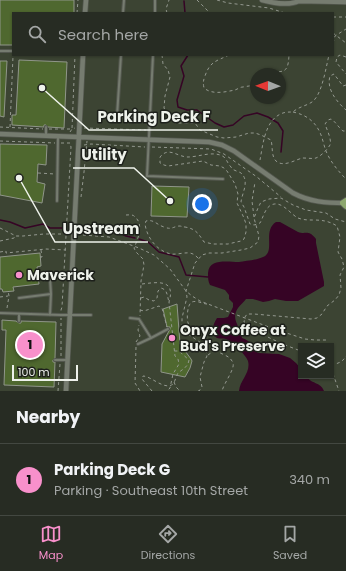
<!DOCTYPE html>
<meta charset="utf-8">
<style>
:root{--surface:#272c23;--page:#2f342b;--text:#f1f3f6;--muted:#a4a7a6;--line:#434841;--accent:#f890cb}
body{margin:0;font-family:Poppins,sans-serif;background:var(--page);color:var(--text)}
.controls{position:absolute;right:12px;bottom:12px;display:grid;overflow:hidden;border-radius:0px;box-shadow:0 1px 3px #0004}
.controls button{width:36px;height:36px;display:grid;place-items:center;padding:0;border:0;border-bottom:1px solid var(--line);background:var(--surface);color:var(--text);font:20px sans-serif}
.compass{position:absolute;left:250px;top:68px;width:36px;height:36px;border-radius:50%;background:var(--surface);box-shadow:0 1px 3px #0004;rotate:271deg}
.scale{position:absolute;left:12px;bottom:10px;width:66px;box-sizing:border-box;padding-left:4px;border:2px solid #eef2eb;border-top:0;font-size:11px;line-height:14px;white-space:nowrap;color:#eef2eb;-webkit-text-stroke:3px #1d201b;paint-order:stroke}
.you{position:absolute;left:202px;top:204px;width:14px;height:14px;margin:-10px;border:3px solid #fff;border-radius:50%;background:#1a73e8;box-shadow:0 0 0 6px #1a73e833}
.badge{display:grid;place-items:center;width:26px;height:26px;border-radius:50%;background:var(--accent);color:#111;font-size:13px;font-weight:700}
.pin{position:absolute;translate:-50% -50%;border:2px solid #fff;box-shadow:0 1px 4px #0006}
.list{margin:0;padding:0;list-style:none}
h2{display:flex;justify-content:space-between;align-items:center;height:52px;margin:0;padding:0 16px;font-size:17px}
h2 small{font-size:13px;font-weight:400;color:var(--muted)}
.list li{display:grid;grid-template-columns:26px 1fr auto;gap:12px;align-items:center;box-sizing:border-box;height:72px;padding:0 16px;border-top:1px solid var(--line)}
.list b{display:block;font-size:15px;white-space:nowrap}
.list p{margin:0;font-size:13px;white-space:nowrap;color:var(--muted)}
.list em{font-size:13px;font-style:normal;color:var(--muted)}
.icon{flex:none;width:22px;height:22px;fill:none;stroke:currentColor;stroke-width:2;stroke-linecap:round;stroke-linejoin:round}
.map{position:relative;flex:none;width:346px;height:391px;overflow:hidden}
.search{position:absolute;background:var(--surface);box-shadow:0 1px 3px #0004;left:12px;right:12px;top:12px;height:44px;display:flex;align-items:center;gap:10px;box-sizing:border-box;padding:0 14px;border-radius:0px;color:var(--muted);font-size:15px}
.sheet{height:124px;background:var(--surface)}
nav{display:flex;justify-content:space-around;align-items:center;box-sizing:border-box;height:56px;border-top:1px solid var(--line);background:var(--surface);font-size:11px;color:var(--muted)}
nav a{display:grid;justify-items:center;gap:2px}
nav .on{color:var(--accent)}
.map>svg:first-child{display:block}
.built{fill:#3c4433;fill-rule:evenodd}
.water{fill:#360425}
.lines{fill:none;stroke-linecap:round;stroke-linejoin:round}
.stream{stroke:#360425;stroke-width:1.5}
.building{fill:#4f682f;stroke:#90968a}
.service-casing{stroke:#53574e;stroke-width:4}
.tertiary-casing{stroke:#53574e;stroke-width:6}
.primary-casing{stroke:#53574e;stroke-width:8}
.path{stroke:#949990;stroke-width:1;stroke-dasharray:3 3;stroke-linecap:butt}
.service{stroke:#767c70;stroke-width:2}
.tertiary{stroke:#767c70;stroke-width:4.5}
.primary{stroke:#8da76e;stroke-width:6}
.poi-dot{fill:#f890cb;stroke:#1d201b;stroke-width:1.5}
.labels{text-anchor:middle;stroke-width:3;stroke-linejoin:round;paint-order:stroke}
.poi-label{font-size:14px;font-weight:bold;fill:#eef2eb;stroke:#1d201b;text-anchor:start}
.leader{fill:none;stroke:#eef2eb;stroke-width:1.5}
.callout-dot{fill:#eef2eb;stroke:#1d201b;stroke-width:1.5}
.callout-label{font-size:15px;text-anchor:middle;font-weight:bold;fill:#eef2eb;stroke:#1d201b;stroke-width:3;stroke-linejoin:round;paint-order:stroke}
</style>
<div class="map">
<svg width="346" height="391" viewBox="0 0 346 391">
<rect width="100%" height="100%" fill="#343a2f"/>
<path class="built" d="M 0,0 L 346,0 L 346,391 L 0,391 ZM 13,13 L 333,13 L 333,55 L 13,55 ZM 256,74 L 280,74 L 280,98 L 256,98 ZM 301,346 L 331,346 L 331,376 L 301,376 Z"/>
<path class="water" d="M 276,222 L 280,222 C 286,225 292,229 298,232 C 306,235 308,229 316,239 L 316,243 L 324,282 L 324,286 L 298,301 L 286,301 L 275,299 L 269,301 L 263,302 L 253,299 L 246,299 C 244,302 240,305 238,308 C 230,320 241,327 242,338 C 253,342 251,346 258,353 L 279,354 L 290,358 L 296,363 L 301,369 L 301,376 L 306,376 C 312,385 320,381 324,391 L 239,391 C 240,380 251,373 248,361 C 247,356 231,341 226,339 C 223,338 220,339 217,338 C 209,333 214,323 217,318 L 224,318 L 228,317 L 233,307 L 233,303 L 229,299 L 229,295 L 225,290 L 210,285 C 208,281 208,278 208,273 C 209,258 228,262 239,262 C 245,261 257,260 263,257 C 276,252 262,231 276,222 Z"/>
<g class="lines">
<path class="stream" d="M 184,1 L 185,13
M 188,55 L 181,66 L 184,76 L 177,100 L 178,107 L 187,110 L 197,110 L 215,123 L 224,127 L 233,125 L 244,116 L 257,113 L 268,117 L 278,123 L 283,131 L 281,152
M 0,220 L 10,222 L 25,228 L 43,224 L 50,228 L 62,228
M 84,230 L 88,230 L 107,226 L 126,236 L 135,238
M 139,239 L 148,242 L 159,252 L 179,257 L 186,275 L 208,277"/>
</g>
<path class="building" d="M 0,0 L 74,0 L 74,13 L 13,13 L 13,45 L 0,45 Z
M 19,60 L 67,62 L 64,128 L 48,127 L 46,125 L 44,125 L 44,127 L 12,125 L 12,115 L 16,115 Z
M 0,61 L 7,61 L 4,117 L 0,116 Z
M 0,144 L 47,145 L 46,165 L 38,164 L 37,182 L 45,184 L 42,203 L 0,195 Z
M 152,186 L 189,187 L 187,217 L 151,216 Z
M 40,253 L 41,266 L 37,267 L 39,284 L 13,287 L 14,291 L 3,292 L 2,289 L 0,289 L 0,257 Z
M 177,304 L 180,344 L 191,359 L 192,361 L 190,368 L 185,377 L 161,372 L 162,344 L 170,329 L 170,327 L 167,327 L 163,309 Z
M 2,320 L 16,321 L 19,323 L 21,323 L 21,321 L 56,322 L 55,358 L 53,360 L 53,362 L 55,362 L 54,387 L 4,385 L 6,330 L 2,330 Z"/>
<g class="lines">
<defs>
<path id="service" d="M 123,13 L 124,0
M 155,13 L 155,0
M 0,51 L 13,51
M 121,55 L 117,116 L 150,118
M 153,55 L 147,176 L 223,179
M 46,135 L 46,127
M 57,201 L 58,137
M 50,278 L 51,294
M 19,298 L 51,294 L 50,315
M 0,313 L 61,315 L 91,315
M 130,318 L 139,319 L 151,338 L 168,329
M 19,321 L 19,314
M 138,344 L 151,338
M 55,360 L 67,360"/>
<path id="tertiary" d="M 262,0 C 273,3 288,6 299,1 L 346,2
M 85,13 L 86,0
M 0,134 L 209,142 L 222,145 L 234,151 L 293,193 C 310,202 326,203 345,203
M 66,391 L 83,55"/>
<path id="primary" d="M 346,201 L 343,203 L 346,206"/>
</defs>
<use href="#service" class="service-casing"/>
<use href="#tertiary" class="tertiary-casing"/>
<use href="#primary" class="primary-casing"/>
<path class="path" d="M 197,0 L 210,13
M 217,0 L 228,3 L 269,8 L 285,13
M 77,13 L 78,0
M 167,13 L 166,9 L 169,0
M 333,17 L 346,17
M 333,33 L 346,43
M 333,43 L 335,36 L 346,29
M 162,55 L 163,64 L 168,70 L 170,77 L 165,96 L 164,108 L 168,115 L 171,120 L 176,123 L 195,123 L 200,130 L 217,137 L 224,138 L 236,137 L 249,133 L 255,133 L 261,135 L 271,140 C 273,147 271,156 276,161 C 284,168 296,159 303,158 C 308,158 312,159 316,158 C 321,156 327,150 330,145 C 332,140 327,130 325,124 L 328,120 L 331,119 C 336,122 338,127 343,131 L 346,131
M 229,55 C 217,61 210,61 205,76 C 203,81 203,83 204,88 C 212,95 225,92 235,90 C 238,89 240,87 243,87 C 248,86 252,86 256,84
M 346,57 L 340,55 L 337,57 L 336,62 L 346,74
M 267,74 C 282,69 288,77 289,55
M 346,85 L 343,86 L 334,74 L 330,76 C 326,89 337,102 346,110
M 293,112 C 307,115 316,122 321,135 C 323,140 324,146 326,151 C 330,161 338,171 346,179
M 0,127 L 43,129
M 10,127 L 13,56
M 84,128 L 146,130
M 49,129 L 72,129 L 75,55
M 70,132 L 72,129 L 75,128
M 0,141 L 55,143
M 61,143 L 70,143 L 71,147 L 62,307 L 61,310 L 61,312
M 84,145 L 91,144 L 145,147
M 152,147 L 211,149 L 224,154 L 257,177 L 281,197
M 260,160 C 263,144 265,119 283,113 C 286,112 289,112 293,112 C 298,107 306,106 312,102 C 322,95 326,67 329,55
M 38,173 L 55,174
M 81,197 L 84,172 L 87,141
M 126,215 C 129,215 133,214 135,217 C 144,224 138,239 134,248 L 136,252 L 143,259 L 144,265 L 141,281 L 140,316
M 254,217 L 252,201 L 255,182
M 0,228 L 16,236 L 23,236 L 44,234 L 61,234
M 83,235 L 109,237 L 139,248 L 154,255 L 170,269 L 186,291 L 192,296 L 200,301 L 274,329 L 305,339 L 315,340 L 326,340
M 0,241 L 14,238 L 16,236
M 0,252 L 6,251 L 6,253 L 46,249 L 66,250
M 40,257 L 42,257 L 41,250
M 198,258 C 197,257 195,255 193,254 C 187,251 178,255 171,254 C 157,251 147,238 145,224 L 146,221 C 154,219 157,225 164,227 C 172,230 172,227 179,226 C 182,226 182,227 185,227 C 196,229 198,233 204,242 L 213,244 L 228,244 L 241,241 L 244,239 L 246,232 L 246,224 L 244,218 L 237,203 L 238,194 L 235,184 L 227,171 L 224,168 L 220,166 L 211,165 L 203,161 L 168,166 L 164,165 L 160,163 L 160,157 C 169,146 177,157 188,157 C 199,157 214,150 224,157 C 227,160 228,164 231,167 C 233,171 238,171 241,173 C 250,181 242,193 241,202 L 244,207 L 250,224 L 254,225 L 260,223 C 263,218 265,208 271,205 C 282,200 290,214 298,218 C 303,220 308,220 313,220 C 322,220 329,221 337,226 L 340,237 L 338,252 L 342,259 L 344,267 L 340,275 L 341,288 L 339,295 L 335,300 L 327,306 L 322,314 L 317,318 L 311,319 L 254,314 L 247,314 L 245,317 L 244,322 C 258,334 284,345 301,351
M 142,284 C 158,282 176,279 169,302 L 175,356 L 178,359 L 179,364 L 173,374 L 170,388 L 167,391
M 0,297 L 8,296
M 141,298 L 144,297 L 149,300 L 154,301 L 157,298 L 158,291 L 161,288 C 168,290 167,296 169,302
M 207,304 C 203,304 197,300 192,302 C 187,304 186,321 189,325 C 191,330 196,326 200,329 C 205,332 211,345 217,351 C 222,355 230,355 233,363 C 235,369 224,383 222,391
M 7,308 L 9,296 L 8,291
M 140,310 L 144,311 L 159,306 L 162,308 L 167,327
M 136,342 L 140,336 L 138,330 L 139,325
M 136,347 L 135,383 L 140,391
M 208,355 L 215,350
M 61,356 L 61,318
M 331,365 C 337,364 343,362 346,356
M 331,368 L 339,391
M 174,382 L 176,387 L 180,391
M 58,391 L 60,364
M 152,391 L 142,379 L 143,376 C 151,376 165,391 173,384 C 175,382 176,376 178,373 C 183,369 188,367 189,360 L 179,351 L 173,351
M 198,391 L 199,391 L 202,387 L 200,377 L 204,362 L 207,356 L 206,350 L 204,345 L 188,334 L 182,326 L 182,318 L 187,297 L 186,291 L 195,263 L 202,255 L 209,253 L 222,253 L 241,250 L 250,248 L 258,242 L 259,236 L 254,218 L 258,208 L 261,202 L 269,199 L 281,198 L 293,205 L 306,210 L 326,213 L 335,219 L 346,222"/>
<use href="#service" class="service"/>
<use href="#tertiary" class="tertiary"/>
<use href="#primary" class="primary"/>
</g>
<g class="poi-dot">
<circle cx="19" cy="275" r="4"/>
<circle cx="172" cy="338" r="4"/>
</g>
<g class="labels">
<g class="poi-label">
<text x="27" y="280">Maverick</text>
<text x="180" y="335">Onyx Coffee at<tspan x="180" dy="16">Bud's Preserve</tspan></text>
</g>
</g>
<path class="leader" d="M42 88L89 130H218M170 201L134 168H73M19 178L55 242H148"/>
<g class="callout-dot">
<circle cx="42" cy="88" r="4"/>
<circle cx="170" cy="201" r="4"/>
<circle cx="19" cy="178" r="4"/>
</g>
<g class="callout-label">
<text x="154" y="122">Parking Deck F</text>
<text x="104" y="160">Utility</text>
<text x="101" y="234">Upstream</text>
</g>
</svg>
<div class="controls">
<button><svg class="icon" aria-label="layers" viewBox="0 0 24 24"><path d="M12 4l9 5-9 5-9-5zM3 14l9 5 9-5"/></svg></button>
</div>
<svg class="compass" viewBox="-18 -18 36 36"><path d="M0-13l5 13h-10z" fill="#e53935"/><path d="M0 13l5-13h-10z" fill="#a4a7a6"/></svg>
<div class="scale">100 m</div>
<div class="you"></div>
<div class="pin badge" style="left:30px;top:345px">1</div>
<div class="search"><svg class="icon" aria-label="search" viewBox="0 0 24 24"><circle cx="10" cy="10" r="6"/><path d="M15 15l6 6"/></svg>Search here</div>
</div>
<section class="sheet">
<h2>Nearby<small></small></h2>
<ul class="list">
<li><span class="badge">1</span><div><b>Parking Deck G</b><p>Parking · Southeast 10th Street</p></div><em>340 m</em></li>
</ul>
</section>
<nav>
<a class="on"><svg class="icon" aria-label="map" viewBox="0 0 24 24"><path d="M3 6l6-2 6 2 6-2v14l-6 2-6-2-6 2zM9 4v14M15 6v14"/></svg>Map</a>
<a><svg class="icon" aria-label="directions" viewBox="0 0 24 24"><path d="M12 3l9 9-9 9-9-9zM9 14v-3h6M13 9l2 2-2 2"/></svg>Directions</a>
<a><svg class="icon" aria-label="saved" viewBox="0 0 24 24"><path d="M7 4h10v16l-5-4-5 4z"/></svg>Saved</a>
</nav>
